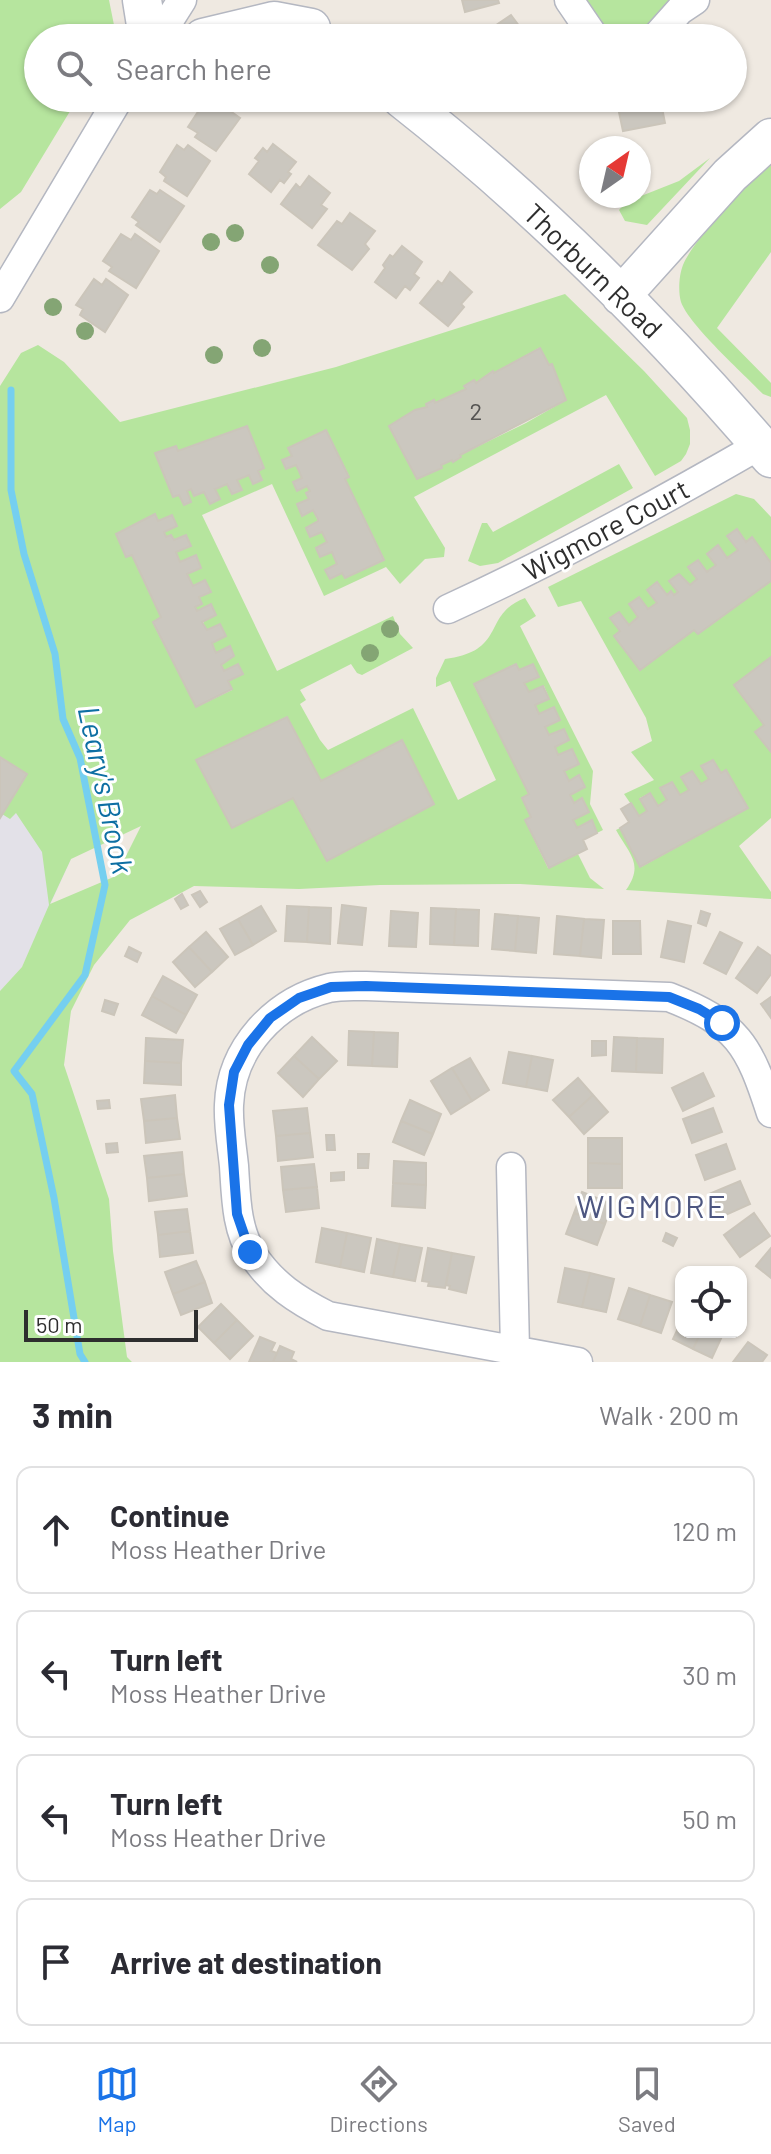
<!DOCTYPE html>
<meta charset="utf-8">
<style>
:root{--surface:#fff;--page:#f7f7f7;--text:#2b2b33;--muted:#7c7c81;--line:#e1e1e2;--accent:#1a73e8}
body{margin:0;font-family:Barlow,sans-serif;background:var(--page);color:var(--text)}
.controls{position:absolute;right:24px;bottom:24px;display:grid;overflow:hidden;border-radius:16px;box-shadow:0 2px 6px #0004}
.controls button{width:72px;height:72px;display:grid;place-items:center;padding:0;border:0;border-bottom:2px solid var(--line);background:var(--surface);color:var(--text);font:40px sans-serif}
.compass{position:absolute;left:579px;top:136px;width:72px;height:72px;border-radius:50%;background:var(--surface);box-shadow:0 2px 6px #0004;rotate:34deg}
.scale{position:absolute;left:24px;bottom:20px;width:174px;box-sizing:border-box;padding-left:8px;border:4px solid #2e2e2e;border-top:0;font-size:22px;line-height:28px;white-space:nowrap;color:#2e2e2e;-webkit-text-stroke:6px #fff;paint-order:stroke}
.stop{position:absolute;width:24px;height:24px;margin:-18px;border:6px solid #1a73e8;border-radius:50%;background:#fff}
.stop.end{background:#1a73e8;border-color:#fff;box-shadow:0 2px 8px #0008}
.list{margin:0;padding:0;list-style:none}
h2{display:flex;justify-content:space-between;align-items:center;height:104px;margin:0;padding:0 32px;font-size:34px}
h2 small{font-size:26px;font-weight:400;color:var(--muted)}
.list li{display:grid;grid-template-columns:52px 1fr auto;gap:24px;align-items:center;box-sizing:border-box;height:128px;margin:0 16px 16px;padding:0 16px;border:2px solid var(--line);border-radius:16px}
.list b{display:block;font-size:30px;white-space:nowrap}
.list p{margin:0;font-size:26px;white-space:nowrap;color:var(--muted)}
.list em{font-size:26px;font-style:normal;color:var(--muted)}
.icon{flex:none;width:44px;height:44px;fill:none;stroke:currentColor;stroke-width:2;stroke-linecap:round;stroke-linejoin:round}
.map{position:relative;flex:none;width:771px;height:1362px;overflow:hidden}
.search{position:absolute;background:var(--surface);box-shadow:0 2px 6px #0004;left:24px;right:24px;top:24px;height:88px;display:flex;align-items:center;gap:20px;box-sizing:border-box;padding:0 28px;border-radius:44px;color:var(--muted);font-size:30px}
.sheet{height:680px;background:var(--surface)}
nav{display:flex;justify-content:space-around;align-items:center;box-sizing:border-box;height:112px;border-top:2px solid var(--line);background:var(--surface);font-size:22px;color:var(--muted)}
nav a{display:grid;justify-items:center;gap:4px}
nav .on{color:var(--accent)}
.map>svg:first-child{display:block}
.industrial{fill:#e3e1e8}
.green{fill:#b6e59e;fill-rule:evenodd}
.lines{fill:none;stroke-linecap:round;stroke-linejoin:round}
.stream{stroke:#75cff0;stroke-width:7}
.building{fill:#cbc7bf;stroke:#cbc5ba;stroke-width:2}
.street-casing{stroke:#b4b7c1;stroke-width:31}
.secondary-casing{stroke:#b4b7c1;stroke-width:41}
.street{stroke:#fff;stroke-width:28}
.secondary{stroke:#fff;stroke-width:38}
.tree{fill:#84a574}
.route{stroke:#1a73e8;stroke-width:10}
.labels{text-anchor:middle;stroke-width:6;stroke-linejoin:round;paint-order:stroke}
.number-label{font-size:24px;fill:#555452}
.street-label{font-size:28px;fill:#2e2e2e;stroke:#fff}
.water-label{font-size:30px;font-style:italic;fill:#0d6fa3;stroke:#fff}
.quarter-label{font-size:32px;letter-spacing:2px;fill:#4d5680;stroke:#fff}
</style>
<div class="map">
<svg width="771" height="1362" viewBox="0 0 771 1362">
<rect width="100%" height="100%" fill="#efe9e1"/>
<path class="industrial" d="M 0,605 L 71,859 L 22,967 L 0,991 Z"/>
<path class="green" d="M 0,0 L 109,0 L 114,25 L 108,38 L 38,38 L 38,98 L 78,98 L 21,192 L 0,209 Z
M 569,0 L 673,0 L 655,38 L 595,38 Z
M 710,158 L 647,225 L 625,221 L 619,210 L 626,202 L 679,181 Z
M 771,162 L 771,252 L 717,328 L 771,383 L 771,397 L 763,394 C 744,374 689,325 681,302 C 678,292 679,275 683,265 C 693,240 750,181 771,162 Z
M 565,294 L 644,371 L 687,418 L 690,430 L 690,444 L 686,454 L 681,461 L 655,476 L 606,395 L 414,497 L 445,548 L 444,557 L 425,559 L 400,584 L 386,567 L 324,596 L 272,484 L 202,515 L 277,671 L 393,616 L 400,634 L 413,648 L 362,675 L 357,673 L 351,664 L 300,690 L 306,700 L 300,704 L 320,740 L 328,750 L 413,708 L 458,800 L 496,780 L 450,681 L 436,687 L 436,678 L 445,659 C 508,651 481,615 525,598 L 536,616 L 520,626 L 593,771 L 590,804 L 603,830 L 597,833 L 592,821 L 577,828 L 573,820 L 588,812 L 583,799 L 574,803 L 570,795 L 585,787 L 580,776 L 569,781 L 564,771 L 579,764 L 572,749 L 558,755 L 555,747 L 569,740 L 564,729 L 549,735 L 545,727 L 553,707 L 539,714 L 535,705 L 549,698 L 544,686 L 529,692 L 524,683 L 539,677 L 519,670 L 515,664 L 474,685 L 529,794 L 522,798 L 531,817 L 525,820 L 548,868 L 578,854 L 590,878 L 604,889 L 520,884 L 380,885 L 299,889 L 194,886 L 130,920 L 94,965 L 71,1011 L 64,1065 L 109,1199 L 113,1251 L 127,1357 L 132,1362 L 0,1362 L 0,991 L 22,967 L 49,905 L 42,852 L 16,813 L 10,819 L 2,814 L 27,775 L 0,757 L 0,386 L 21,353 L 38,345 L 64,362 L 120,422 L 336,367 ZM 539,348 L 549,365 L 552,365 L 566,400 L 526,423 L 460,455 L 453,462 L 452,460 L 441,465 L 441,468 L 418,478 L 390,426 L 415,410 L 427,407 L 426,404 L 433,400 L 435,403 L 466,389 L 465,385 L 474,381 L 476,383 L 492,371 L 494,373 ZM 326,430 L 349,476 L 345,479 L 384,559 L 345,578 L 342,573 L 330,579 L 326,570 L 337,564 L 332,552 L 320,557 L 316,548 L 327,542 L 322,532 L 310,537 L 318,521 L 313,510 L 302,515 L 297,505 L 309,499 L 306,493 L 310,491 L 307,486 L 297,490 L 293,482 L 302,478 L 296,465 L 286,469 L 282,460 L 292,456 L 288,448 ZM 176,446 L 178,451 L 264,468 L 258,471 L 261,480 L 253,484 L 249,475 L 237,480 L 241,490 L 232,494 L 227,484 L 215,489 L 219,499 L 210,504 L 204,492 L 194,496 L 191,489 L 187,491 L 191,502 L 184,505 L 179,495 L 173,496 L 155,454 ZM 155,514 L 158,521 L 172,515 L 177,526 L 164,532 L 166,537 L 174,540 L 186,535 L 190,546 L 176,552 L 180,562 L 196,555 L 201,568 L 187,574 L 193,586 L 205,580 L 211,591 L 199,597 L 202,604 L 195,607 L 197,611 L 210,605 L 203,624 L 207,630 L 220,624 L 226,636 L 212,643 L 216,653 L 230,646 L 234,656 L 221,665 L 224,671 L 238,665 L 242,674 L 228,681 L 232,690 L 196,707 L 153,623 L 161,617 L 132,555 L 126,557 L 116,534 ZM 286,717 L 321,781 L 402,740 L 434,804 L 293,798 L 232,828 L 197,760 ZM 141,826 L 116,876 L 50,904 L 71,859 Z
M 619,464 L 633,488 L 498,563 L 480,566 L 468,561 L 482,523 L 487,523 L 493,532 Z
M 736,494 L 754,499 L 771,517 L 771,657 L 734,685 L 764,725 L 755,732 L 771,752 L 771,818 L 739,846 L 771,892 L 771,899 L 626,890 C 644,864 630,855 616,830 L 620,828 L 641,867 L 748,808 L 726,770 L 721,773 L 712,760 L 702,766 L 709,779 L 701,784 L 692,771 L 681,777 L 689,790 L 680,795 L 671,782 L 660,788 L 667,800 L 658,806 L 650,793 L 640,798 L 647,811 L 639,816 L 624,794 L 654,780 L 631,752 L 652,741 L 646,718 L 581,601 L 558,607 L 548,587 Z"/>
<g class="lines">
<path class="stream" d="M 11,390 L 11,490 L 24,554 L 55,654 L 63,719 L 80,758 L 105,885 L 85,975 L 14,1071 L 32,1094 L 54,1198 L 80,1354 L 85,1362"/>
</g>
<path class="building" d="M 462,0 L 498,0 L 499,3 L 465,12 Z
M 511,15 L 528,38 L 486,38 L 483,34 Z
M 616,98 L 660,98 L 665,123 L 623,131 Z
M 205,101 L 213,106 L 216,101 L 240,118 L 216,151 L 195,137 L 198,133 L 188,127 Z
M 273,144 L 296,162 L 288,172 L 291,174 L 284,183 L 280,180 L 271,192 L 249,174 L 259,161 L 255,158 L 263,148 L 267,152 Z
M 177,145 L 184,150 L 188,145 L 210,161 L 187,196 L 164,181 L 166,177 L 160,172 Z
M 309,176 L 330,193 L 321,205 L 327,209 L 312,228 L 281,204 L 296,184 L 300,188 Z
M 150,190 L 157,194 L 160,190 L 184,206 L 160,242 L 136,225 L 139,222 L 132,217 Z
M 350,213 L 375,231 L 365,244 L 369,249 L 352,270 L 318,245 L 337,221 L 342,224 Z
M 121,234 L 131,240 L 135,234 L 159,251 L 136,288 L 109,271 L 112,267 L 103,261 Z
M 402,246 L 422,262 L 414,274 L 419,278 L 410,290 L 405,286 L 396,298 L 375,282 L 385,268 L 383,265 L 390,255 L 393,257 Z
M 450,272 L 472,292 L 461,304 L 464,307 L 448,326 L 420,303 L 438,281 L 442,284 Z
M 94,279 L 102,285 L 106,279 L 128,295 L 105,332 L 80,315 L 83,309 L 76,305 Z
M 540,348 L 549,365 L 552,364 L 566,400 L 460,455 L 461,457 L 453,462 L 452,460 L 441,465 L 442,468 L 417,479 L 389,426 L 415,410 L 427,407 L 426,404 L 434,400 L 435,403 L 466,389 L 464,386 L 474,380 L 476,383 L 493,371 L 494,373 Z
M 247,426 L 264,468 L 258,471 L 262,480 L 253,484 L 249,475 L 237,480 L 242,490 L 232,494 L 227,484 L 218,488 L 215,489 L 220,499 L 210,504 L 204,492 L 194,496 L 191,489 L 187,491 L 191,502 L 184,505 L 179,495 L 173,497 L 155,453 L 176,446 L 178,451 Z
M 326,430 L 349,477 L 345,479 L 384,560 L 345,578 L 342,573 L 330,579 L 325,570 L 337,564 L 332,552 L 320,557 L 316,548 L 327,542 L 322,532 L 310,537 L 306,528 L 318,521 L 318,519 L 313,510 L 302,516 L 297,504 L 309,499 L 306,493 L 310,491 L 307,486 L 297,491 L 293,482 L 302,478 L 299,471 L 296,465 L 286,469 L 282,460 L 292,456 L 288,448 Z
M 155,514 L 158,521 L 172,515 L 177,526 L 164,532 L 166,537 L 171,535 L 174,540 L 186,535 L 191,546 L 176,552 L 180,562 L 196,555 L 201,568 L 187,574 L 193,586 L 205,580 L 211,592 L 199,597 L 202,604 L 195,607 L 197,611 L 211,604 L 216,615 L 202,622 L 203,624 L 207,630 L 220,624 L 226,636 L 212,643 L 215,651 L 216,653 L 230,646 L 234,656 L 221,665 L 224,671 L 238,664 L 243,674 L 228,681 L 232,689 L 196,707 L 153,622 L 161,617 L 132,555 L 126,557 L 116,534 Z
M 737,529 L 746,542 L 752,537 L 771,563 L 771,581 L 698,634 L 694,630 L 640,670 L 614,636 L 620,631 L 610,618 L 619,612 L 629,625 L 638,617 L 629,604 L 639,597 L 648,609 L 657,603 L 647,590 L 657,582 L 667,595 L 671,591 L 674,595 L 678,592 L 669,581 L 679,574 L 690,585 L 697,579 L 688,567 L 698,560 L 707,572 L 708,571 L 716,565 L 707,554 L 718,545 L 727,558 L 738,550 L 727,536 Z
M 771,657 L 771,752 L 755,732 L 764,725 L 734,685 Z
M 516,664 L 519,670 L 533,664 L 539,677 L 524,683 L 529,692 L 543,686 L 549,699 L 535,705 L 539,714 L 554,707 L 560,720 L 545,727 L 549,735 L 564,729 L 569,740 L 555,747 L 558,755 L 572,749 L 579,764 L 564,771 L 569,781 L 579,775 L 585,787 L 570,795 L 574,803 L 582,798 L 589,812 L 573,820 L 577,828 L 592,820 L 597,833 L 583,840 L 587,849 L 549,868 L 525,820 L 531,817 L 522,798 L 529,794 L 474,684 Z
M 287,717 L 321,781 L 402,740 L 434,804 L 327,861 L 293,798 L 232,828 L 196,760 Z
M 0,757 L 27,774 L 0,818 Z
M 713,760 L 721,773 L 726,770 L 748,808 L 640,867 L 620,828 L 629,822 L 621,809 L 631,803 L 639,816 L 647,811 L 640,799 L 650,793 L 658,806 L 667,800 L 660,788 L 672,782 L 680,795 L 689,790 L 681,777 L 692,771 L 701,784 L 709,779 L 701,766 Z
M 200,891 L 207,902 L 200,907 L 192,895 Z
M 182,894 L 188,905 L 181,909 L 175,899 Z
M 342,905 L 366,908 L 362,945 L 338,943 Z
M 261,906 L 276,931 L 253,945 L 238,919 Z
M 287,906 L 309,907 L 307,942 L 285,941 Z
M 309,907 L 331,908 L 330,944 L 307,942 Z
M 431,908 L 456,909 L 454,945 L 430,944 Z
M 456,909 L 479,910 L 478,946 L 454,945 Z
M 391,911 L 418,913 L 416,947 L 389,946 Z
M 701,911 L 710,914 L 706,926 L 698,923 Z
M 495,914 L 518,916 L 515,951 L 492,949 Z
M 518,916 L 539,918 L 536,953 L 515,951 Z
M 557,916 L 584,919 L 580,956 L 554,954 Z
M 238,919 L 253,945 L 235,955 L 220,929 Z
M 584,919 L 604,920 L 601,958 L 580,956 Z
M 613,921 L 640,921 L 641,954 L 613,954 Z
M 668,921 L 691,926 L 684,962 L 661,957 Z
M 206,932 L 228,957 L 212,972 L 189,947 Z
M 720,932 L 742,943 L 726,974 L 704,963 Z
M 129,947 L 141,953 L 137,962 L 125,956 Z
M 189,947 L 212,972 L 195,987 L 173,962 Z
M 758,947 L 771,956 L 771,974 L 757,993 L 736,978 Z
M 163,976 L 197,995 L 186,1015 L 152,996 Z
M 152,996 L 186,1015 L 176,1033 L 142,1015 Z
M 771,997 L 771,1018 L 761,1004 Z
M 105,1000 L 118,1004 L 114,1015 L 102,1011 Z
M 349,1031 L 374,1032 L 372,1066 L 348,1065 Z
M 374,1032 L 398,1033 L 397,1067 L 372,1066 Z
M 312,1037 L 337,1061 L 319,1079 L 294,1056 Z
M 614,1037 L 637,1038 L 636,1072 L 612,1071 Z
M 146,1038 L 183,1040 L 181,1063 L 145,1061 Z
M 637,1038 L 663,1039 L 662,1073 L 636,1072 Z
M 592,1041 L 606,1041 L 606,1055 L 592,1056 Z
M 509,1052 L 532,1056 L 526,1087 L 503,1083 Z
M 294,1056 L 319,1079 L 303,1097 L 278,1073 Z
M 532,1056 L 553,1060 L 547,1091 L 526,1087 Z
M 470,1058 L 489,1090 L 472,1101 L 452,1068 Z
M 145,1061 L 181,1063 L 181,1085 L 144,1083 Z
M 452,1068 L 472,1101 L 451,1114 L 431,1081 Z
M 703,1073 L 714,1096 L 683,1111 L 672,1088 Z
M 578,1078 L 593,1095 L 569,1117 L 553,1100 Z
M 175,1095 L 177,1118 L 144,1121 L 141,1099 Z
M 593,1095 L 608,1112 L 584,1134 L 569,1117 Z
M 109,1100 L 110,1108 L 98,1109 L 97,1101 Z
M 410,1100 L 441,1114 L 433,1134 L 401,1121 Z
M 307,1108 L 310,1133 L 276,1136 L 273,1111 Z
M 713,1108 L 722,1132 L 692,1143 L 683,1119 Z
M 177,1118 L 180,1139 L 146,1143 L 144,1121 Z
M 401,1121 L 433,1134 L 424,1155 L 393,1142 Z
M 310,1133 L 313,1157 L 278,1161 L 276,1136 Z
M 326,1135 L 334,1135 L 335,1150 L 327,1150 Z
M 588,1138 L 622,1138 L 622,1164 L 588,1163 Z
M 117,1143 L 118,1152 L 107,1153 L 106,1144 Z
M 726,1144 L 735,1169 L 705,1180 L 696,1155 Z
M 182,1152 L 184,1174 L 147,1178 L 144,1156 Z
M 358,1154 L 369,1154 L 368,1168 L 358,1168 Z
M 394,1161 L 426,1163 L 426,1185 L 393,1183 Z
M 588,1163 L 622,1164 L 622,1188 L 588,1188 Z
M 314,1164 L 317,1187 L 283,1190 L 281,1167 Z
M 344,1172 L 344,1180 L 331,1181 L 331,1173 Z
M 184,1174 L 187,1196 L 149,1201 L 147,1178 Z
M 740,1181 L 750,1204 L 719,1218 L 709,1194 Z
M 393,1183 L 426,1185 L 425,1208 L 392,1206 Z
M 317,1187 L 319,1208 L 286,1212 L 283,1190 Z
M 582,1192 L 612,1204 L 605,1224 L 574,1213 Z
M 187,1209 L 190,1231 L 158,1235 L 155,1212 Z
M 574,1213 L 605,1224 L 597,1245 L 566,1234 Z
M 754,1213 L 770,1236 L 740,1257 L 724,1235 Z
M 322,1228 L 347,1233 L 340,1267 L 316,1262 Z
M 190,1231 L 193,1253 L 160,1257 L 158,1235 Z
M 347,1233 L 371,1238 L 364,1272 L 340,1267 Z
M 666,1233 L 677,1238 L 673,1246 L 663,1241 Z
M 377,1239 L 400,1244 L 393,1277 L 371,1273 Z
M 400,1244 L 422,1248 L 415,1281 L 393,1277 Z
M 428,1248 L 452,1253 L 445,1288 L 428,1286 L 429,1282 L 422,1281 Z
M 771,1248 L 771,1278 L 756,1266 Z
M 452,1253 L 474,1257 L 466,1293 L 449,1289 L 450,1286 L 446,1285 Z
M 196,1261 L 205,1282 L 173,1294 L 165,1272 Z
M 565,1268 L 590,1273 L 582,1307 L 558,1302 Z
M 590,1273 L 614,1279 L 606,1312 L 582,1307 Z
M 205,1282 L 212,1303 L 181,1315 L 173,1294 Z
M 629,1288 L 650,1295 L 640,1326 L 618,1319 Z
M 650,1295 L 672,1302 L 661,1333 L 640,1326 Z
M 221,1304 L 237,1320 L 214,1343 L 198,1327 Z
M 237,1320 L 253,1336 L 230,1359 L 214,1343 Z
M 681,1322 L 681,1332 L 701,1332 L 693,1349 L 673,1339 Z
M 701,1332 L 724,1332 L 712,1358 L 693,1349 Z
M 260,1337 L 275,1343 L 271,1351 L 277,1353 L 273,1362 L 249,1362 Z
M 748,1342 L 767,1355 L 762,1362 L 733,1362 Z
M 280,1346 L 294,1352 L 291,1359 L 297,1362 L 273,1362 Z"/>
<g class="lines">
<defs>
<path id="street" d="M 569,0 L 595,38
M 158,38 L 182,0
M 655,38 L 680,10 L 695,0
M 0,298 L 119,98
M 448,609 C 555,560 658,504 760,445
M 511,1167 L 515,1350
M 578,1362 L 328,1316 C 297,1300 273,1285 253,1255 C 236,1230 236,1196 234,1166 C 232,1146 228,1125 229,1105 C 231,1048 275,1001 329,988 C 340,985 354,986 366,986 L 669,997 C 738,1024 749,1045 771,1113"/>
<path id="secondary" d="M 142,0 L 146,25 L 145,38
M 203,38 L 274,21 L 311,28
M 401,98 C 536,204 660,328 771,458
M 621,296 L 730,175 L 771,138"/>
</defs>
<use href="#street" class="street-casing"/>
<use href="#secondary" class="secondary-casing"/>
<use href="#street" class="street"/>
<use href="#secondary" class="secondary"/>
</g>
<g class="tree">
<circle cx="235" cy="233" r="9"/>
<circle cx="211" cy="242" r="9"/>
<circle cx="270" cy="265" r="9"/>
<circle cx="53" cy="307" r="9"/>
<circle cx="85" cy="331" r="9"/>
<circle cx="262" cy="348" r="9"/>
<circle cx="214" cy="355" r="9"/>
<circle cx="390" cy="629" r="9"/>
<circle cx="370" cy="653" r="9"/>
</g>
<g class="lines">
<path class="route" d="M 250,1252 L 237,1214 L 229,1105 L 234,1072 L 248,1045 L 270,1018 L 299,998 L 331,987 L 366,986 L 669,997 L 699,1009 L 722,1023"/>
</g>
<g class="labels">
<g class="number-label">
<text x="476" y="420">2</text>
</g>
<g class="street-label">
<text transform="translate(593 271) rotate(44)" y="10">Thorburn Road</text>
<text transform="translate(606 530) rotate(-28)" y="10">Wigmore Court</text>
</g>
<g class="water-label">
<text transform="translate(105 790) rotate(78)" y="10">Leary's Brook</text>
</g>
<g class="quarter-label">
<text x="652" y="1218">WIGMORE</text>
</g>
</g>
</svg>
<div class="controls">
<button><svg class="icon" aria-label="locate" viewBox="0 0 24 24"><circle cx="12" cy="12" r="6"/><path d="M12 2v4M12 18v4M2 12h4M18 12h4"/></svg></button>
</div>
<svg class="compass" viewBox="-18 -18 36 36"><path d="M0-13l5 13h-10z" fill="#e53935"/><path d="M0 13l5-13h-10z" fill="#7c7c81"/></svg>
<div class="scale">50 m</div>
<div class="stop" style="left:722px;top:1023px"></div>
<div class="stop end" style="left:250px;top:1252px"></div>
<div class="search"><svg class="icon" aria-label="search" viewBox="0 0 24 24"><circle cx="10" cy="10" r="6"/><path d="M15 15l6 6"/></svg>Search here</div>
</div>
<section class="sheet">
<h2>3 min<small>Walk · 200 m</small></h2>
<ul class="list">
<li><svg class="icon" aria-label="ahead" viewBox="0 0 24 24"><path d="M12 20V5M6 11l6-6 6 6"/></svg><div><b>Continue</b><p>Moss Heather Drive</p></div><em>120 m</em></li>
<li><svg class="icon" aria-label="left" viewBox="0 0 24 24"><path d="M17 20v-9H6M10 6l-5 5 5 5"/></svg><div><b>Turn left</b><p>Moss Heather Drive</p></div><em>30 m</em></li>
<li><svg class="icon" aria-label="left" viewBox="0 0 24 24"><path d="M17 20v-9H6M10 6l-5 5 5 5"/></svg><div><b>Turn left</b><p>Moss Heather Drive</p></div><em>50 m</em></li>
<li><svg class="icon" aria-label="arrive" viewBox="0 0 24 24"><path d="M6 21V4h12l-3 4 3 4H6"/></svg><div><b>Arrive at destination</b></div></li>
</ul>
</section>
<nav>
<a class="on"><svg class="icon" aria-label="map" viewBox="0 0 24 24"><path d="M3 6l6-2 6 2 6-2v14l-6 2-6-2-6 2zM9 4v14M15 6v14"/></svg>Map</a>
<a><svg class="icon" aria-label="directions" viewBox="0 0 24 24"><path d="M12 3l9 9-9 9-9-9zM9 14v-3h6M13 9l2 2-2 2"/></svg>Directions</a>
<a><svg class="icon" aria-label="saved" viewBox="0 0 24 24"><path d="M7 4h10v16l-5-4-5 4z"/></svg>Saved</a>
</nav>
